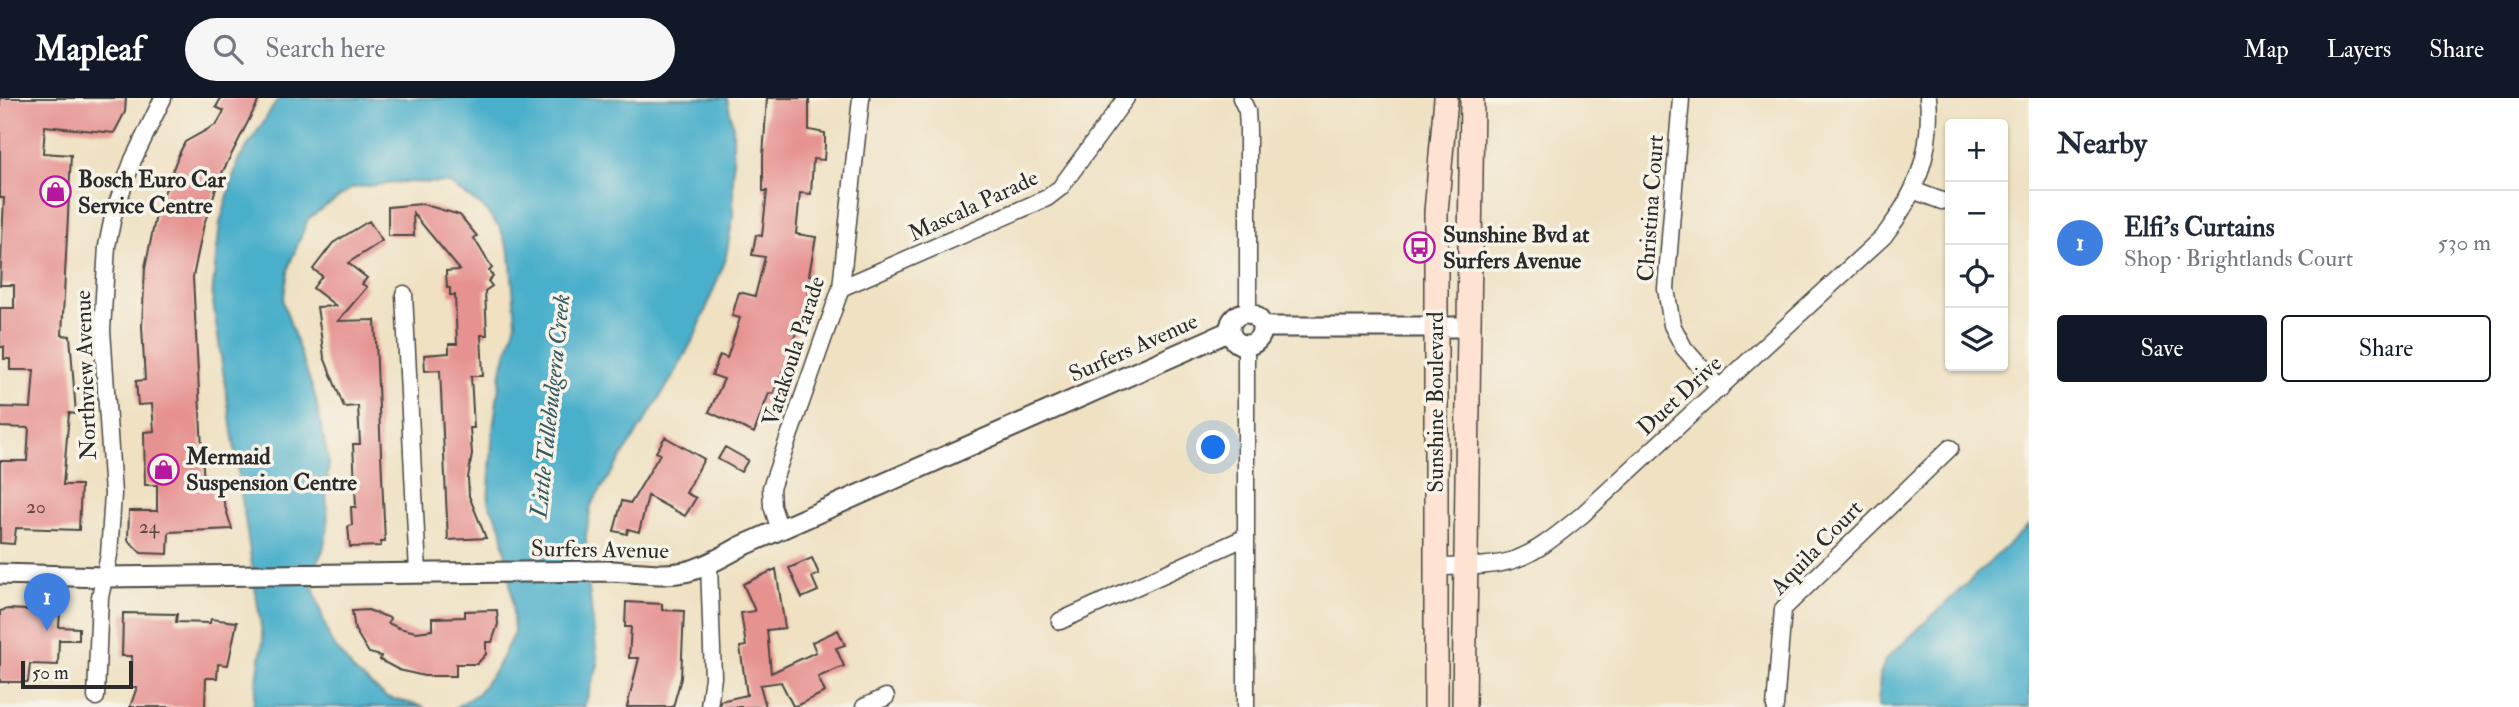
<!DOCTYPE html>
<meta charset="utf-8">
<style>
:root{--surface:#fff;--page:#f6f6f7;--text:#1f2937;--muted:#747a83;--line:#e0e1e3;--accent:#111827}
body{margin:0;font-family:"IM FELL Double Pica",serif;background:var(--page);color:var(--text)}
.controls{position:absolute;right:21px;top:21px;display:grid;overflow:hidden;border-radius:7px;box-shadow:0 2px 5px #0004}
.controls button{width:63px;height:63px;display:grid;place-items:center;padding:0;border:0;border-bottom:2px solid var(--line);background:var(--surface);color:var(--text);font:35px sans-serif}
.scale{position:absolute;left:21px;bottom:18px;width:112px;box-sizing:border-box;padding-left:7px;border:4px solid #2b2b2b;border-top:0;font-size:19px;line-height:24px;white-space:nowrap;color:#2b2b2b;-webkit-text-stroke:5px #f7f3e8;paint-order:stroke}
.you{position:absolute;left:1214px;top:350px;width:24px;height:24px;margin:-18px;border:5px solid #fff;border-radius:50%;background:#1a73e8;box-shadow:0 0 0 10px #1a73e833}
.badge{display:grid;place-items:center;width:46px;height:46px;border-radius:50%;background:var(--accent);color:#fff;font-size:23px;font-weight:700}
.pin{position:absolute;translate:-50% -58px;filter:drop-shadow(0 2px 4px #0008)}
.pin::after{content:'';position:absolute;top:37px;width:24px;height:21px;background:inherit;clip-path:polygon(0 0,100% 0,50% 100%)}
.list{margin:0;padding:0;list-style:none}
h2{display:flex;justify-content:space-between;align-items:center;height:91px;margin:0;padding:0 28px;font-size:30px}
h2 small{font-size:23px;font-weight:400;color:var(--muted)}
.list li{display:grid;grid-template-columns:46px 1fr auto;gap:21px;align-items:center;box-sizing:border-box;height:105px;padding:0 28px;border-top:2px solid var(--line)}
.list b{display:block;font-size:26px;white-space:nowrap}
.list p{margin:0;font-size:23px;white-space:nowrap;color:var(--muted)}
.list em{font-size:23px;font-style:normal;color:var(--muted)}
.actions{display:flex;gap:14px;padding:21px 28px}
.actions a{flex:1;padding:16px 0;border:2px solid var(--accent);border-radius:7px;text-align:center;font-size:24px;color:var(--accent)}
.actions .main{background:var(--accent);color:#fff}
.icon{flex:none;width:38px;height:38px;fill:none;stroke:currentColor;stroke-width:2;stroke-linecap:round;stroke-linejoin:round}
.map{position:relative;flex:none;width:2029px;height:609px;overflow:hidden}
header{display:flex;align-items:center;gap:42px;box-sizing:border-box;height:98px;padding:0 35px;background:var(--accent);color:#fff}
header strong{font-size:33px}
nav{display:flex;gap:38px;margin-inline-start:auto;font-size:24px}
.search{width:490px;height:63px;background:var(--page);display:flex;align-items:center;gap:18px;box-sizing:border-box;padding:0 24px;border-radius:38px;color:var(--muted);font-size:26px}
main{display:flex}
aside{flex:1;background:var(--surface)}
.map>svg:first-child{display:block}
.water{fill:#4aafca;stroke:#3a6d7a;stroke-width:2}
.building{fill:#e69290}
.lines{fill:none;stroke-linecap:round;stroke-linejoin:round}
.minor-casing{stroke:#484642;stroke-width:19}
.tertiary-casing{stroke:#484642;stroke-width:23}
.secondary-casing{stroke:#484642;stroke-width:26}
.minor{stroke:#fff;stroke-width:16}
.tertiary{stroke:#fff;stroke-width:19}
.secondary{stroke:#fee3d2;stroke-width:23}
.labels{text-anchor:middle;stroke-width:7;stroke-linejoin:round;paint-order:stroke}
.number-label{font-size:19px;fill:#5a4544}
.poi-label{font-size:23px;font-weight:bold;fill:#2b2b2b;stroke:#f7f3e8;text-anchor:start}
.street-label{font-size:23px;fill:#2b2b2b;stroke:#f7f3e8}
.water-label{font-size:24px;font-style:italic;fill:#365963;stroke:#f7f3e8}
</style>
<header>
<strong>Mapleaf</strong>
<div class="search"><svg class="icon" aria-label="search" viewBox="0 0 24 24"><circle cx="10" cy="10" r="6"/><path d="M15 15l6 6"/></svg>Search here</div>
<nav><a>Map</a><a>Layers</a><a>Share</a></nav>
</header>
<main>
<div class="map">
<svg width="2029" height="609" viewBox="0 0 2029 609">
<rect width="100%" height="100%" fill="#f7f3e8"/>
<filter id="ink" filterUnits="userSpaceOnUse"><feTurbulence type="fractalNoise" baseFrequency=".0143" numOctaves="2"/><feDisplacementMap in="SourceGraphic" scale="14" xChannelSelector="R" yChannelSelector="G"/><feConvolveMatrix kernelMatrix="1 2 1 2 8 2 1 2 1" color-interpolation-filters="sRGB"/></filter>
<filter id="wash" filterUnits="userSpaceOnUse"><feTurbulence type="fractalNoise" baseFrequency=".00686" numOctaves="4" result="noise"/><feDisplacementMap in="SourceGraphic" scale="28" xChannelSelector="R" yChannelSelector="G"/><feGaussianBlur stdDeviation="1.57" result="paint"/><feColorMatrix in="noise" values="0 0 0 0 0 0 0 0 0 0 0 0 0 0 0 0 0 1.4 0 .05"/><feComposite in="paint" operator="in"/></filter>
<g filter="url(#wash)">
<rect width="100%" height="100%" fill="#efe1c2"/>
<path class="water" d="M 279,0 L 727,0 L 733,29 L 733,119 L 725,163 L 696,236 L 674,277 L 591,407 L 586,437 L 586,467 L 598,567 L 584,609 L 456,609 L 477,596 L 496,571 L 514,535 L 512,497 L 501,428 L 488,404 L 493,331 L 501,274 L 516,225 L 510,156 L 500,130 L 483,109 L 448,85 L 402,84 L 352,90 L 308,121 L 289,168 L 283,204 L 315,298 L 329,366 L 326,393 L 328,427 L 323,452 L 310,480 L 330,542 L 354,573 L 386,599 L 425,609 L 253,609 L 263,542 L 212,198 L 220,125 L 238,63 Z
M 2029,427 L 2029,609 L 1878,609 L 1880,577 L 1885,562 Z"/>
<g id="blocks">
<path class="building" d="M 0,0 L 126,0 L 125,14 L 114,35 L 45,28 L 43,55 L 71,57 L 62,237 L 70,238 L 76,316 L 69,315 L 63,387 L 81,387 L 79,432 L 16,430 L 14,446 L 0,445 L 0,363 L 27,363 L 29,330 L 0,329 L 0,309 L 31,310 L 34,272 L 10,272 L 10,261 L 4,261 L 4,249 L 0,249 L 0,210 L 14,210 L 14,187 L 0,187 L 4,100 L 0,100 Z
M 221,0 L 260,0 L 220,79 L 204,126 L 193,179 L 204,389 L 219,389 L 223,393 L 224,405 L 232,431 L 169,434 L 168,456 L 141,455 L 128,442 L 129,413 L 157,413 L 157,387 L 145,387 L 144,334 L 154,333 L 152,306 L 138,307 L 136,283 L 145,282 L 142,228 L 145,170 L 156,117 L 178,58 L 185,44 L 217,26 L 224,13 L 216,9 Z
M 767,0 L 809,0 L 809,32 L 825,35 L 825,47 L 824,62 L 813,61 L 811,96 L 800,95 L 796,136 L 816,139 L 809,177 L 814,178 L 787,263 L 773,296 L 769,295 L 754,335 L 709,314 L 724,281 L 712,277 L 720,257 L 727,260 L 740,220 L 732,218 L 739,194 L 755,198 L 765,159 L 752,157 L 756,137 L 762,138 L 767,93 L 763,93 L 763,58 Z
M 422,106 L 460,117 L 477,138 L 474,140 L 492,170 L 489,173 L 493,178 L 488,183 L 492,188 L 485,193 L 487,237 L 481,237 L 483,278 L 471,278 L 474,330 L 470,330 L 472,356 L 468,380 L 469,398 L 486,440 L 448,442 L 440,272 L 425,273 L 424,257 L 449,255 L 449,246 L 457,246 L 455,197 L 450,197 L 450,190 L 447,190 L 446,173 L 460,172 L 413,115 L 414,138 L 388,138 L 388,109 Z
M 369,123 L 382,143 L 348,165 L 367,180 L 362,186 L 367,189 L 338,223 L 375,222 L 385,444 L 381,444 L 381,448 L 350,449 L 348,428 L 352,427 L 351,409 L 356,409 L 353,346 L 360,346 L 358,308 L 344,309 L 324,259 L 317,209 L 336,208 L 313,190 L 322,178 L 313,171 L 333,145 Z
M 665,339 L 704,361 L 686,395 L 696,400 L 685,418 L 648,398 L 639,434 L 628,431 L 627,436 L 614,433 L 622,403 L 631,405 L 660,356 L 656,354 Z
M 725,349 L 748,362 L 741,374 L 718,361 Z
M 812,460 L 819,476 L 812,479 L 818,493 L 802,500 L 789,470 Z
M 776,471 L 785,530 L 767,532 L 771,575 L 816,554 L 812,544 L 838,532 L 845,547 L 836,550 L 844,568 L 818,579 L 825,594 L 798,607 L 793,608 L 781,584 L 760,587 L 766,609 L 720,609 L 720,603 L 747,597 L 740,549 L 746,548 L 741,515 L 755,513 L 743,486 Z
M 626,504 L 662,506 L 662,512 L 684,513 L 681,580 L 673,609 L 627,609 L 639,560 L 629,560 L 631,529 L 625,529 Z
M 8,511 L 60,514 L 59,529 L 79,530 L 79,542 L 59,542 L 58,567 L 30,566 L 28,584 L 0,584 L 0,513 Z
M 368,512 L 390,520 L 388,525 L 399,530 L 416,534 L 432,532 L 432,520 L 465,519 L 465,513 L 497,512 L 498,526 L 492,544 L 486,544 L 486,556 L 477,566 L 456,566 L 456,578 L 424,578 L 399,572 L 380,562 L 381,558 L 369,555 L 355,532 L 352,513 Z
M 123,515 L 177,516 L 176,524 L 210,525 L 211,521 L 237,524 L 228,567 L 218,566 L 217,580 L 206,580 L 205,609 L 130,609 L 137,589 L 131,589 L 132,558 L 122,558 Z"/>
</g>
</g>
<g filter="url(#ink)">
<use href="#blocks" fill-opacity="0" stroke="#484642" stroke-width="2"/>
<g class="lines">
<defs>
<path id="minor" d="M 1241,0 L 1247,13 L 1248,31 L 1248,215
M 1681,0 L 1666,191 L 1672,227 L 1684,250 L 1720,291
M 1915,93 L 1942,103
M 841,190 L 1047,100 L 1060,90 L 1126,0
M 404,196 L 418,474
M 1246,246 L 1246,609
M 780,432 L 772,408 L 771,390 L 841,190 L 861,0
M 1436,469 C 1514,468 1521,467 1582,417 L 1884,138 C 1916,97 1933,54 1928,0
M 1060,523 L 1244,440
M 96,599 L 100,499 L 109,457 L 113,396 L 102,232 L 107,148 L 114,114 L 133,62 L 163,0
M 709,609 L 713,579 L 709,467
M 864,609 L 886,599
M 1775,609 L 1783,511 L 1950,350"/>
<path id="tertiary" d="M1230 231a16 16 0 1 1 32 0a16 16 0 1 1-32 0Z
M 1262,229 L 1467,229
M 0,476 L 104,479 L 611,473 C 676,476 680,484 740,449 L 1230,233"/>
<path id="secondary" d="M 1436,609 L 1436,114 L 1446,0
M 1464,609 L 1472,0"/>
</defs>
<use href="#minor" class="minor-casing"/>
<use href="#tertiary" class="tertiary-casing"/>
<use href="#secondary" class="secondary-casing"/>
<use href="#minor" class="minor"/>
<use href="#tertiary" class="tertiary"/>
<use href="#secondary" class="secondary"/>
</g>
</g>
<defs>
<symbol id="shop-ring" viewBox="-11 -11 22 22"><circle r="9.5" fill="#f7f3e8" stroke="#b5179e" stroke-width="1.5"/><path d="M-5-2.5h2.3a2.7 3.5 0 0 1 5.4 0H5L5.5 6h-11ZM-1.5-2.5h3a1.5 2.3 0 0 0-3 0Z" fill="#b5179e"/></symbol>
<symbol id="bus-ring" viewBox="-11 -11 22 22"><circle r="9.5" fill="#f7f3e8" stroke="#b5179e" stroke-width="1.5"/><path d="M-5-6H5V4H4V6H2V4H-2V6H-4V4H-5ZM-3.5-4V0h7V-4ZM-3.5 1.2v1.5H-2V1.2ZM2 1.2v1.5H3.5V1.2Z" fill="#b5179e"/></symbol>
</defs>
<g fill-rule="evenodd">
<use href="#shop-ring" x="38" y="76" width="35" height="35"/>
<use href="#bus-ring" x="1402" y="132" width="35" height="35"/>
<use href="#shop-ring" x="146" y="354" width="35" height="35"/>
</g>
<g class="labels">
<g class="number-label">
<text x="36" y="415">20</text>
<text x="149" y="435">24</text>
</g>
<g class="poi-label">
<text x="78" y="89">Bosch Euro Car<tspan x="78" dy="26">Service Centre</tspan></text>
<text x="1443" y="144">Sunshine Bvd at<tspan x="1443" dy="26">Surfers Avenue</tspan></text>
<text x="186" y="366">Mermaid<tspan x="186" dy="26">Suspension Centre</tspan></text>
</g>
<g class="street-label">
<text transform="translate(973 107) rotate(-25)" y="8">Mascala Parade</text>
<text transform="translate(1650 110) rotate(-86)" y="8">Christina Court</text>
<text transform="translate(1133 249) rotate(-24)" y="8">Surfers Avenue</text>
<text transform="translate(793 253) rotate(-72)" y="8">Vatakoula Parade</text>
<text transform="translate(85 277) rotate(-92)" y="8">Northview Avenue</text>
<text transform="translate(1679 297) rotate(-43)" y="8">Duet Drive</text>
<text transform="translate(1435 304) rotate(-90)" y="8">Sunshine Boulevard</text>
<text transform="translate(1816 449) rotate(-46)" y="8">Aquila Court</text>
<text transform="translate(600 451) rotate(1)" y="8">Surfers Avenue</text>
</g>
<g class="water-label">
<text transform="translate(550 308) rotate(-84)" y="8">Little Tallebudgera Creek</text>
</g>
</g>
</svg>
<div class="controls">
<button>+</button>
<button>−</button>
<button><svg class="icon" aria-label="locate" viewBox="0 0 24 24"><circle cx="12" cy="12" r="6"/><path d="M12 2v4M12 18v4M2 12h4M18 12h4"/></svg></button>
<button><svg class="icon" aria-label="layers" viewBox="0 0 24 24"><path d="M12 4l9 5-9 5-9-5zM3 14l9 5 9-5"/></svg></button>
</div>
<div class="scale">50 m</div>
<div class="you"></div>
<div class="pin badge" style="left:47px;top:533px;background:#3f7fe0">1</div>
</div>
<aside>
<h2>Nearby<small></small></h2>
<ul class="list">
<li><span class="badge" style="background:#3f7fe0">1</span><div><b>Elfi's Curtains</b><p>Shop · Brightlands Court</p></div><em>530 m</em></li>
</ul>
<div class="actions"><a class="main">Save</a><a>Share</a></div>
</aside>
</main>
